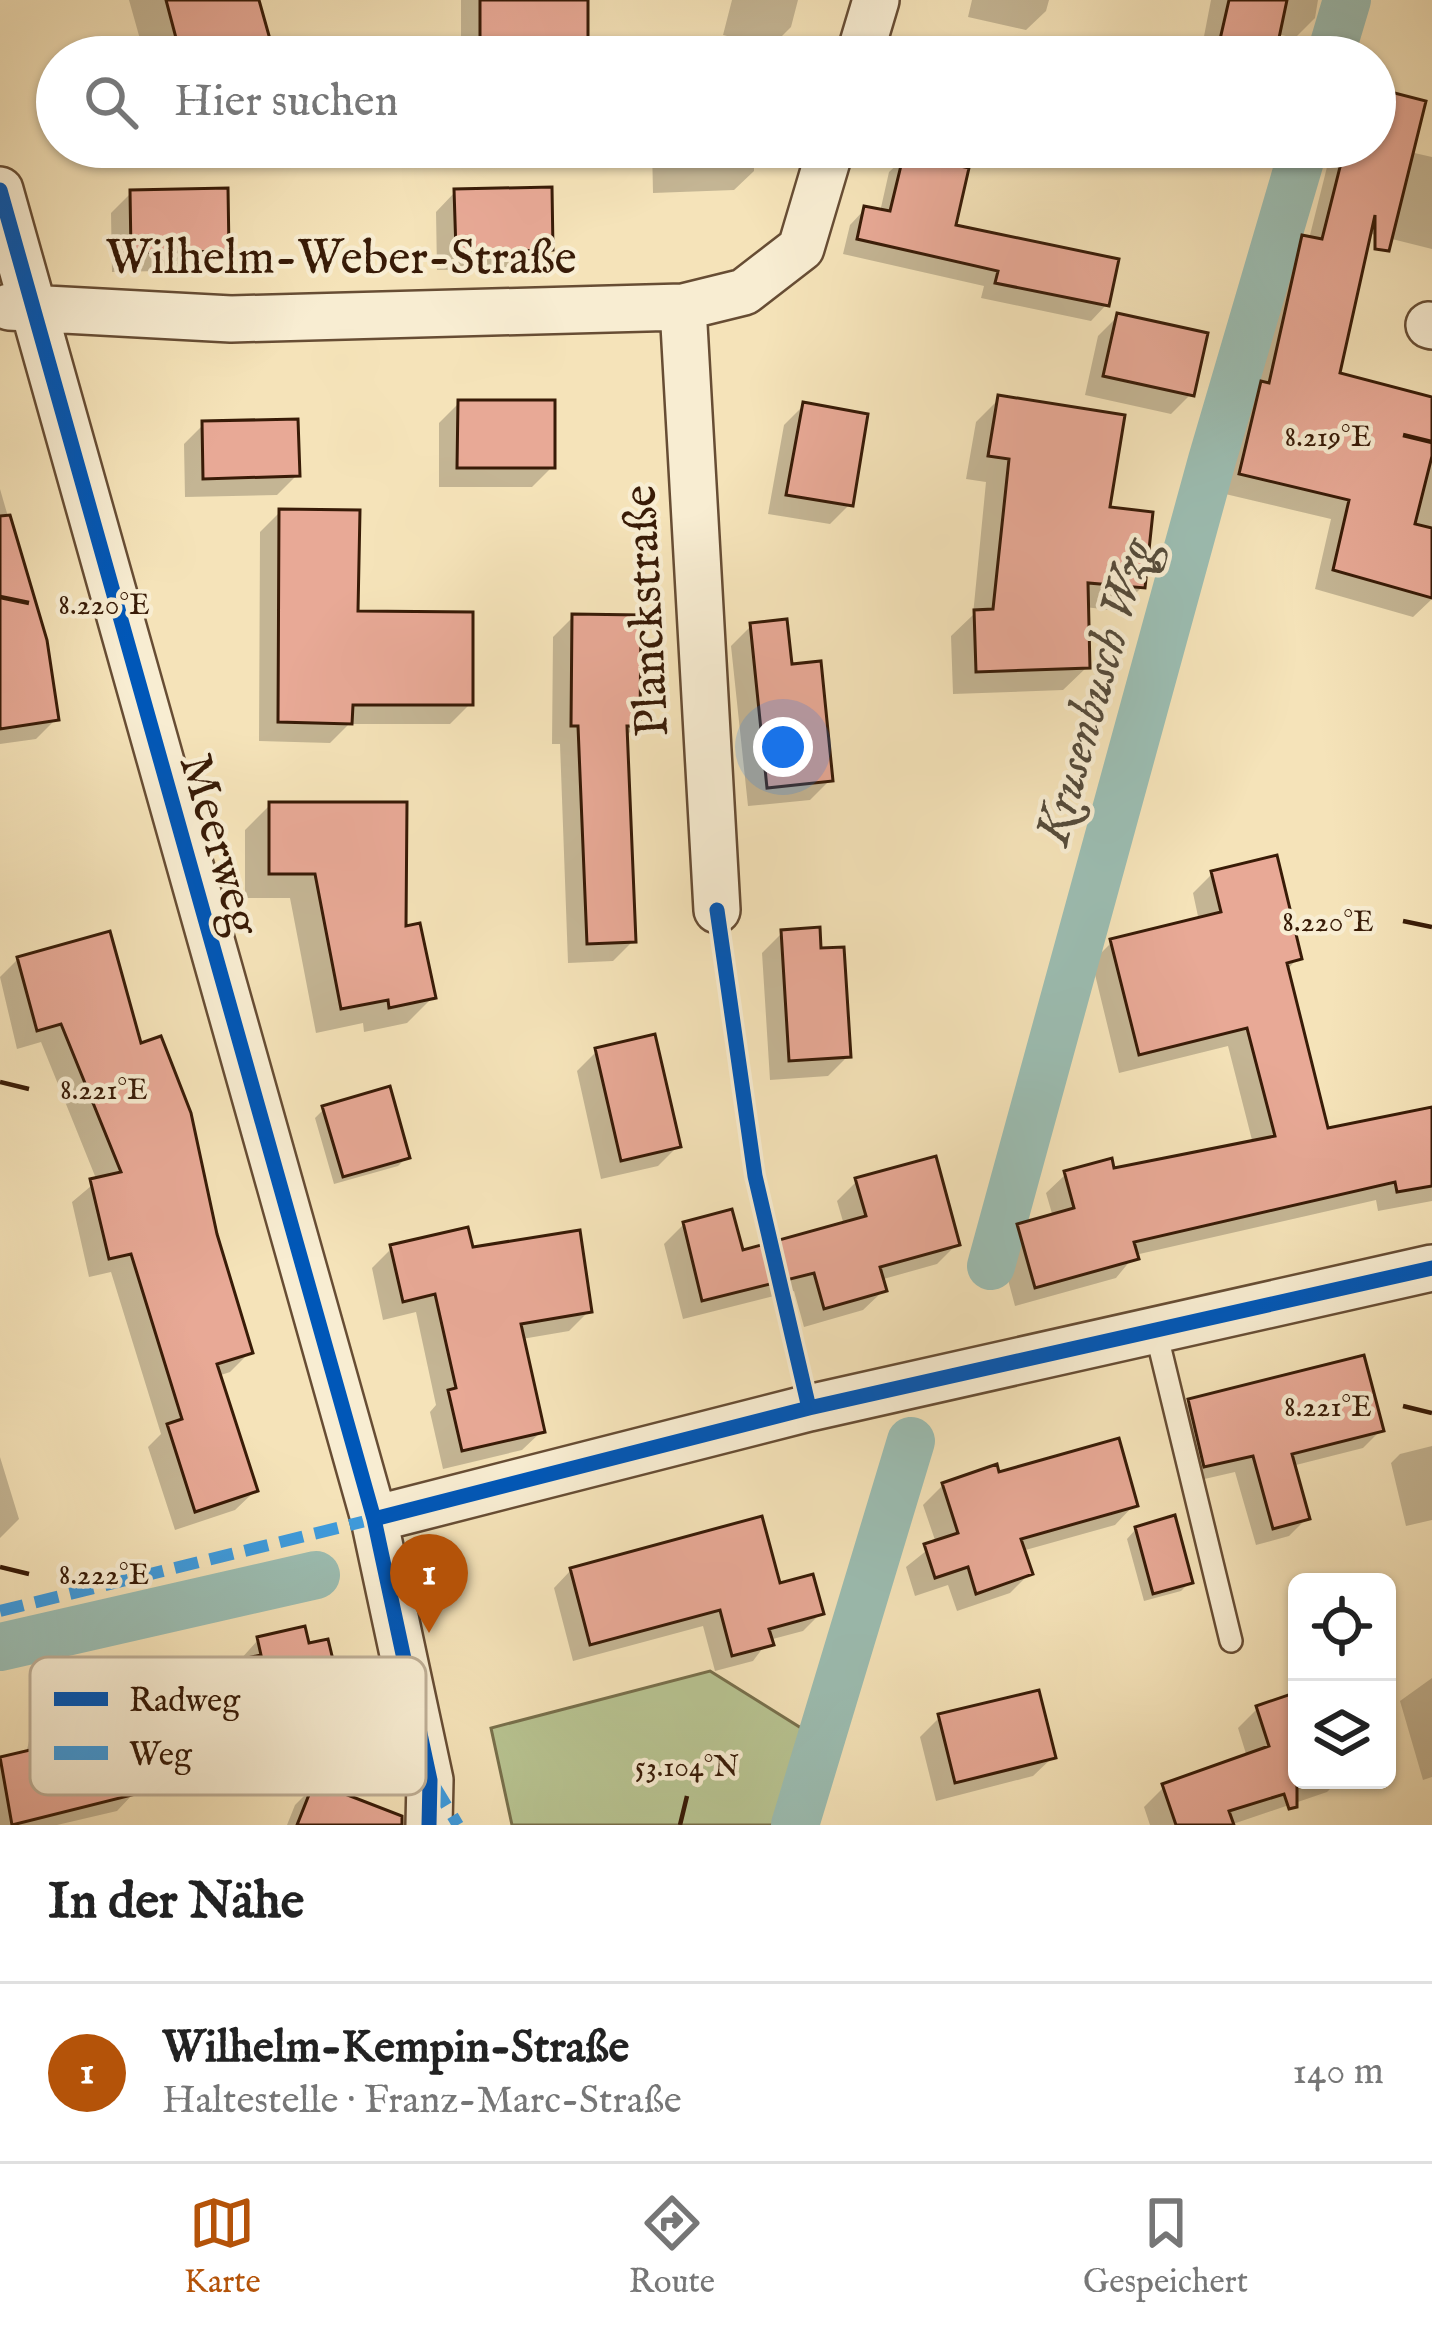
<!DOCTYPE html>
<html lang="de">
<meta charset="utf-8">
<style>
:root{--surface:#fff;--page:#f6f6f6;--text:#222;--muted:#767676;--line:#e0e0e0;--accent:#b45309}
body{margin:0;font-family:"IM FELL English",serif;background:var(--page);color:var(--text)}
.controls{position:absolute;right:36px;bottom:36px;display:grid;overflow:hidden;border-radius:18px;box-shadow:0 3px 9px #0004}
.controls button{width:108px;height:108px;display:grid;place-items:center;padding:0;border:0;border-bottom:3px solid var(--line);background:var(--surface);color:var(--text);font:60px sans-serif}
.you{position:absolute;left:783px;top:747px;width:42px;height:42px;margin:-30px;border:9px solid #fff;border-radius:50%;background:#1a73e8;box-shadow:0 0 0 18px #1a73e833}
.badge{display:grid;place-items:center;width:78px;height:78px;border-radius:50%;background:var(--accent);color:#fff;font-size:39px;font-weight:700}
.pin{position:absolute;translate:-50% -99px;filter:drop-shadow(0 3px 6px #0008)}
.pin::after{content:'';position:absolute;top:63px;width:42px;height:36px;background:inherit;clip-path:polygon(0 0,100% 0,50% 100%)}
.list{margin:0;padding:0;list-style:none}
h2{display:flex;justify-content:space-between;align-items:center;height:156px;margin:0;padding:0 48px;font-size:51px}
h2 small{font-size:39px;font-weight:400;color:var(--muted)}
.list li{display:grid;grid-template-columns:78px 1fr auto;gap:36px;align-items:center;box-sizing:border-box;height:180px;padding:0 48px;border-top:3px solid var(--line)}
.list b{display:block;font-size:45px;white-space:nowrap}
.list p{margin:0;font-size:39px;white-space:nowrap;color:var(--muted)}
.list em{font-size:39px;font-style:normal;color:var(--muted)}
.icon{flex:none;width:66px;height:66px;fill:none;stroke:currentColor;stroke-width:2;stroke-linecap:round;stroke-linejoin:round}
.map{position:relative;flex:none;width:1432px;height:1825px;overflow:hidden}
.search{position:absolute;background:var(--surface);box-shadow:0 3px 9px #0004;left:36px;right:36px;top:36px;height:132px;display:flex;align-items:center;gap:30px;box-sizing:border-box;padding:0 42px;border-radius:66px;color:var(--muted);font-size:45px}
.sheet{height:336px;background:var(--surface)}
nav{display:flex;justify-content:space-around;align-items:center;box-sizing:border-box;height:168px;border-top:3px solid var(--line);background:var(--surface);font-size:33px;color:var(--muted)}
nav a{display:grid;justify-items:center;gap:6px}
nav .on{color:var(--accent)}
.map>svg:first-child{display:block}
.green{fill:#b8c492;stroke:#78704c;stroke-width:3}
.shadow{fill:#0003}
.lines{fill:none;stroke-linecap:round;stroke-linejoin:round}
.canal{stroke:#9cbeb3;stroke-width:48}
.building{fill:#e8a996;stroke:#381b07;stroke-width:3}
.lane-casing{stroke:#674d34;stroke-width:26}
.street-casing{stroke:#674d34;stroke-width:50}
.lane{stroke:#f8edd2;stroke-width:21}
.street{stroke:#f8edd2;stroke-width:45}
.quiet{stroke:#3e9bdd;stroke-width:12;stroke-dasharray:24 12;stroke-linecap:butt}
.cycleway-casing{stroke:#f8edd2;stroke-width:22}
.cycleway{stroke:#0057b8;stroke-width:15}
.ticks{fill:none;stroke:#381b07;stroke-width:4.5}
.labels{text-anchor:middle;stroke-width:9;stroke-linejoin:round;paint-order:stroke}
.street-label{font-size:48px;fill:#381b07;stroke:#f8edd2}
.water-label{font-size:51px;font-style:italic;fill:#564c3b;stroke:#f8edd2}
.key{fill:#f8edd2;stroke:#beae95;stroke-width:3}
.key-label{font-size:33px;fill:#381b07}
.ticks-label{font-size:30px;text-anchor:middle;fill:#381b07;stroke:#f8edd2;stroke-width:9;stroke-linejoin:round;paint-order:stroke}
</style>
<div class="map">
<svg width="1432" height="1825" viewBox="0 0 1432 1825">
<rect width="100%" height="100%" fill="#f5e3b9"/>
<filter id="stains"><feTurbulence type="fractalNoise" baseFrequency=".00167" numOctaves="4"/><feColorMatrix values="0 0 0 0 .2 0 0 0 0 .09 0 0 0 0 .02 0 0 0 .5 -.17"/></filter>
<radialGradient id="worn" r=".72"><stop offset=".6" stop-color="#630" stop-opacity="0"/><stop offset="1" stop-color="#630" stop-opacity=".3"/></radialGradient>
<path class="green" d="M 710,1671 L 809,1733 L 781,1825 L 512,1825 L 491,1728 Z"/>
<path class="shadow" d="M 129,0 L 256,0 L 265,57 L 145,57 Z
M 461,0 L 585,0 L 585,57 L 461,57 Z
M 732,0 L 798,0 L 791,27 L 771,47 L 723,35 Z
M 972,0 L 1049,0 L 1046,11 L 1026,30 L 968,17 Z
M 1211,0 L 1318,0 L 1315,18 L 1295,38 L 1277,34 L 1272,57 L 1200,57 Z
M 1375,92 L 1410,152 L 1432,157 L 1432,249 L 1368,233 L 1336,375 L 1432,400 L 1432,599 L 1413,617 L 1315,589 L 1331,519 L 1221,493 L 1242,404 L 1253,393 L 1283,258 L 1303,238 L 1309,239 L 1332,147 L 1375,147 Z
M 652,147 L 754,147 L 754,171 L 734,190 L 653,193 Z
M 1183,147 L 1246,147 L 1234,159 Z
M 905,157 L 953,227 L 1106,305 L 1091,321 L 981,298 L 984,286 L 843,254 L 850,225 L 865,209 L 880,212 L 889,172 Z
M 455,192 L 550,249 L 530,269 L 437,270 L 436,212 Z
M 131,193 L 226,250 L 206,270 L 112,272 L 111,213 Z
M 1118,316 L 1191,394 L 1171,414 L 1085,395 L 1098,336 Z
M 999,399 L 1142,587 L 1118,611 L 1085,607 L 1087,667 L 1063,690 L 953,694 L 951,636 L 973,615 L 986,482 L 966,479 L 976,422 Z
M 459,403 L 552,467 L 532,487 L 439,487 L 439,423 Z
M 804,405 L 850,504 L 830,524 L 768,514 L 784,425 Z
M 204,424 L 297,475 L 277,495 L 185,497 L 184,444 Z
M 0,489 L 44,641 L 56,719 L 36,739 L 0,744 Z
M 280,512 L 355,614 L 470,704 L 450,724 L 349,724 L 330,743 L 259,741 L 260,532 Z
M 573,617 L 637,725 L 625,737 L 633,941 L 613,961 L 568,963 L 560,744 L 552,744 L 553,637 Z
M 751,626 L 789,667 L 830,780 L 810,800 L 748,806 L 731,646 Z
M 270,805 L 403,929 L 433,997 L 407,1023 L 364,1032 L 363,1023 L 316,1033 L 290,898 L 245,898 L 245,830 Z
M 1212,874 L 1298,958 L 1286,971 L 1326,1131 L 1432,1111 L 1432,1201 L 1378,1211 L 1376,1200 L 1135,1255 L 1116,1278 L 1015,1306 L 999,1246 L 1019,1226 L 1053,1217 L 1046,1193 L 1066,1174 L 1112,1172 L 1253,1144 L 1228,1046 L 1119,1073 L 1092,962 L 1112,942 L 1199,921 L 1193,893 Z
M 782,933 L 819,952 L 848,1056 L 828,1076 L 770,1080 L 762,953 Z
M 18,959 L 139,1048 L 250,1352 L 230,1372 L 218,1376 L 255,1491 L 235,1510 L 175,1530 L 148,1447 L 161,1434 L 111,1272 L 89,1277 L 72,1202 L 97,1181 L 41,1042 L 17,1049 L 0,977 Z
M 597,1051 L 678,1146 L 658,1166 L 601,1179 L 577,1071 Z
M 324,1109 L 407,1157 L 398,1166 L 334,1184 L 315,1118 Z
M 857,1181 L 957,1244 L 937,1264 L 880,1280 L 883,1291 L 863,1310 L 804,1327 L 794,1291 L 683,1319 L 664,1244 L 684,1224 L 741,1253 L 844,1225 L 837,1201 Z
M 392,1248 L 471,1251 L 589,1311 L 569,1331 L 522,1339 L 542,1431 L 522,1450 L 443,1469 L 430,1412 L 436,1405 L 416,1312 L 383,1320 L 372,1268 Z
M 1190,1402 L 1381,1430 L 1363,1448 L 1292,1466 L 1307,1518 L 1289,1536 L 1256,1545 L 1235,1472 L 1187,1483 L 1172,1420 Z
M 1432,1446 L 1432,1520 L 1406,1526 L 1391,1463 L 1400,1454 Z
M 0,1457 L 19,1519 L 0,1538 Z
M 997,1476 L 1134,1505 L 1115,1525 L 1022,1551 L 1030,1573 L 1010,1593 L 957,1611 L 948,1585 L 915,1596 L 906,1567 L 936,1543 L 923,1505 L 943,1485 Z
M 1136,1529 L 1190,1582 L 1181,1591 L 1144,1601 L 1127,1539 Z
M 571,1570 L 778,1587 L 821,1613 L 803,1631 L 769,1640 L 753,1661 L 715,1671 L 703,1626 L 573,1661 L 554,1588 Z
M 258,1640 L 306,1646 L 339,1701 L 321,1719 L 296,1725 L 299,1742 L 281,1760 L 240,1769 L 221,1681 Z
M 1432,1678 L 1432,1777 L 1423,1780 L 1400,1701 Z
M 1297,1696 L 1297,1780 L 1339,1780 L 1327,1792 L 1230,1825 L 1150,1825 L 1144,1807 L 1164,1787 L 1247,1757 L 1238,1728 L 1258,1708 Z
M 940,1717 L 1053,1757 L 1033,1776 L 936,1801 L 920,1737 Z
M 49,1721 L 134,1793 L 117,1811 L 57,1825 L 0,1825 L 0,1760 L 26,1754 L 29,1741 Z
M 314,1786 L 348,1825 L 287,1825 L 295,1805 Z"/>
<g class="lines">
<path class="canal" d="M 1330,57 L 1347,0
M 991,1266 L 1212,460 L 1304,147
M 0,1647 L 316,1575
M 795,1825 L 911,1441"/>
</g>
<path class="building" d="M 166,0 L 259,0 L 275,57 L 181,57 Z
M 480,0 L 588,0 L 588,57 L 480,57 Z
M 1229,0 L 1287,0 L 1275,57 L 1216,57 Z
M 1375,88 L 1426,101 L 1389,251 L 1375,249 L 1375,215 L 1340,373 L 1432,397 L 1432,456 L 1415,524 L 1432,528 L 1432,598 L 1333,570 L 1349,500 L 1239,474 L 1261,381 L 1269,383 L 1302,235 L 1322,239 L 1345,147 L 1375,147 Z
M 904,153 L 969,168 L 956,225 L 1119,259 L 1109,306 L 995,283 L 998,271 L 857,239 L 864,206 L 890,211 Z
M 552,187 L 553,250 L 456,252 L 454,189 Z
M 228,188 L 229,251 L 131,253 L 130,190 Z
M 1117,313 L 1208,333 L 1194,396 L 1103,376 Z
M 998,395 L 1125,415 L 1110,507 L 1153,512 L 1145,588 L 1088,583 L 1090,668 L 976,672 L 974,610 L 993,609 L 1009,459 L 988,456 Z
M 458,400 L 555,400 L 555,468 L 457,468 Z
M 803,402 L 868,414 L 853,506 L 786,495 Z
M 298,419 L 300,476 L 203,479 L 202,421 Z
M 279,509 L 360,510 L 358,611 L 473,612 L 473,705 L 353,705 L 352,724 L 278,722 Z
M 10,515 L 47,640 L 59,720 L 0,729 L 0,516 Z
M 572,614 L 641,615 L 640,726 L 627,726 L 636,942 L 587,944 L 578,726 L 571,726 Z
M 787,619 L 792,664 L 821,661 L 833,781 L 767,788 L 750,623 Z
M 269,802 L 407,802 L 406,926 L 420,923 L 436,998 L 389,1008 L 388,1000 L 341,1009 L 315,874 L 269,874 Z
M 1277,855 L 1302,959 L 1287,963 L 1328,1128 L 1432,1107 L 1432,1186 L 1397,1192 L 1395,1182 L 1134,1242 L 1139,1259 L 1035,1288 L 1017,1224 L 1074,1208 L 1064,1171 L 1112,1158 L 1114,1168 L 1275,1136 L 1247,1028 L 1139,1055 L 1110,939 L 1221,912 L 1211,871 Z
M 820,927 L 821,948 L 844,947 L 851,1057 L 789,1061 L 781,930 Z
M 110,931 L 141,1043 L 161,1036 L 191,1113 L 217,1234 L 253,1353 L 217,1364 L 258,1491 L 195,1512 L 167,1424 L 182,1419 L 131,1254 L 109,1259 L 90,1179 L 121,1172 L 61,1024 L 37,1031 L 17,957 Z
M 655,1034 L 681,1147 L 621,1161 L 595,1048 Z
M 390,1086 L 410,1158 L 343,1177 L 322,1106 Z
M 936,1156 L 960,1245 L 880,1267 L 887,1291 L 824,1309 L 814,1273 L 702,1301 L 683,1222 L 732,1209 L 743,1250 L 866,1216 L 855,1178 Z
M 468,1227 L 473,1247 L 580,1230 L 592,1312 L 521,1324 L 545,1432 L 462,1451 L 448,1390 L 456,1388 L 435,1294 L 403,1302 L 390,1245 Z
M 1364,1355 L 1384,1431 L 1292,1454 L 1310,1519 L 1273,1529 L 1253,1456 L 1204,1467 L 1188,1399 Z
M 1119,1438 L 1138,1506 L 1021,1539 L 1033,1574 L 976,1594 L 968,1567 L 935,1578 L 924,1544 L 958,1533 L 942,1483 L 997,1464 L 999,1472 Z
M 1175,1515 L 1193,1583 L 1153,1594 L 1135,1527 Z
M 762,1516 L 780,1583 L 813,1574 L 824,1614 L 769,1629 L 774,1645 L 732,1656 L 720,1610 L 590,1645 L 570,1568 Z
M 305,1626 L 309,1643 L 328,1639 L 343,1702 L 296,1713 L 303,1743 L 258,1752 L 238,1660 L 261,1655 L 257,1637 Z
M 1039,1690 L 1056,1758 L 955,1783 L 938,1714 Z
M 1297,1692 L 1297,1807 L 1289,1809 L 1284,1794 L 1229,1811 L 1234,1825 L 1176,1825 L 1162,1784 L 1269,1746 L 1256,1706 Z
M 117,1700 L 140,1793 L 12,1825 L 0,1757 L 39,1748 L 37,1740 L 51,1736 L 47,1718 Z
M 314,1782 L 402,1816 L 402,1825 L 297,1825 Z"/>
<g class="lines">
<defs>
<path id="lane" d="M 1155,1328 L 1231,1641"/>
<path id="street" d="M 859,57 L 876,0
M 0,190 L 374,1519 L 430,1780 L 429,1825
M 9,307 L 231,319 L 683,307 L 744,292 L 801,248 L 831,147
M 683,307 L 717,910
M 1429,325 L 1432,326
M 374,1519 L 809,1408 L 1432,1268"/>
</defs>
<use href="#lane" class="lane-casing"/>
<use href="#street" class="street-casing"/>
<use href="#lane" class="lane"/>
<use href="#street" class="street"/>
<path class="quiet" d="M 0,1611 L 374,1519
M 434,1785 L 458,1825"/>
<defs>
<path id="cycleway" d="M 0,190 L 374,1519 L 430,1780 L 429,1825
M 717,910 L 755,1176 L 809,1408
M 374,1519 L 809,1408 L 1432,1268"/>
</defs>
<use href="#cycleway" class="cycleway-casing"/>
<use href="#cycleway" class="cycleway"/>
</g>
<path class="ticks" d="M 1403,435 L 1432,442M 0,597 L 29,603M 1403,921 L 1432,927M 0,1082 L 29,1089M 1403,1406 L 1432,1413M 0,1567 L 29,1574M 680,1825 L 687,1796"/>
<g class="labels">
<g class="street-label">
<text x="341" y="273">Wilhelm-Weber-Straße</text>
<text transform="translate(644 611) rotate(-93)" y="17">Planckstraße</text>
<text transform="translate(222 844) rotate(74)" y="17">Meerweg</text>
</g>
<g class="water-label">
<text transform="translate(1092 691) rotate(-74)" y="18">Krusenbusch Wzg</text>
</g>
</g>
<rect x="30" y="1657" width="396" height="138" rx="18" class="key"/>
<rect x="54" y="1692" width="54" height="14" fill="#0057b8"/>
<rect x="54" y="1746" width="54" height="14" fill="#3e9bdd"/>
<g class="key-label">
<text x="129" y="1711">Radweg</text>
<text x="129" y="1765">Weg</text>
</g>
<g class="ticks-label">
<text x="1328" y="446">8.219°E</text>
<text x="104" y="614">8.220°E</text>
<text x="1328" y="931">8.220°E</text>
<text x="104" y="1099">8.221°E</text>
<text x="1328" y="1416">8.221°E</text>
<text x="104" y="1584">8.222°E</text>
<text x="687" y="1776">53.104°N</text>
</g>
<rect width="100%" height="100%" filter="url(#stains)"/>
<rect width="100%" height="100%" fill="url(#worn)"/>
</svg>
<div class="controls">
<button><svg class="icon" aria-label="locate" viewBox="0 0 24 24"><circle cx="12" cy="12" r="6"/><path d="M12 2v4M12 18v4M2 12h4M18 12h4"/></svg></button>
<button><svg class="icon" aria-label="layers" viewBox="0 0 24 24"><path d="M12 4l9 5-9 5-9-5zM3 14l9 5 9-5"/></svg></button>
</div>
<div class="you"></div>
<div class="pin badge" style="left:429px;top:1633px">1</div>
<div class="search"><svg class="icon" aria-label="search" viewBox="0 0 24 24"><circle cx="10" cy="10" r="6"/><path d="M15 15l6 6"/></svg>Hier suchen</div>
</div>
<section class="sheet">
<h2>In der Nähe<small></small></h2>
<ul class="list">
<li><span class="badge">1</span><div><b>Wilhelm-Kempin-Straße</b><p>Haltestelle · Franz-Marc-Straße</p></div><em>140 m</em></li>
</ul>
</section>
<nav>
<a class="on"><svg class="icon" aria-label="map" viewBox="0 0 24 24"><path d="M3 6l6-2 6 2 6-2v14l-6 2-6-2-6 2zM9 4v14M15 6v14"/></svg>Karte</a>
<a><svg class="icon" aria-label="directions" viewBox="0 0 24 24"><path d="M12 3l9 9-9 9-9-9zM9 14v-3h6M13 9l2 2-2 2"/></svg>Route</a>
<a><svg class="icon" aria-label="saved" viewBox="0 0 24 24"><path d="M7 4h10v16l-5-4-5 4z"/></svg>Gespeichert</a>
</nav>
